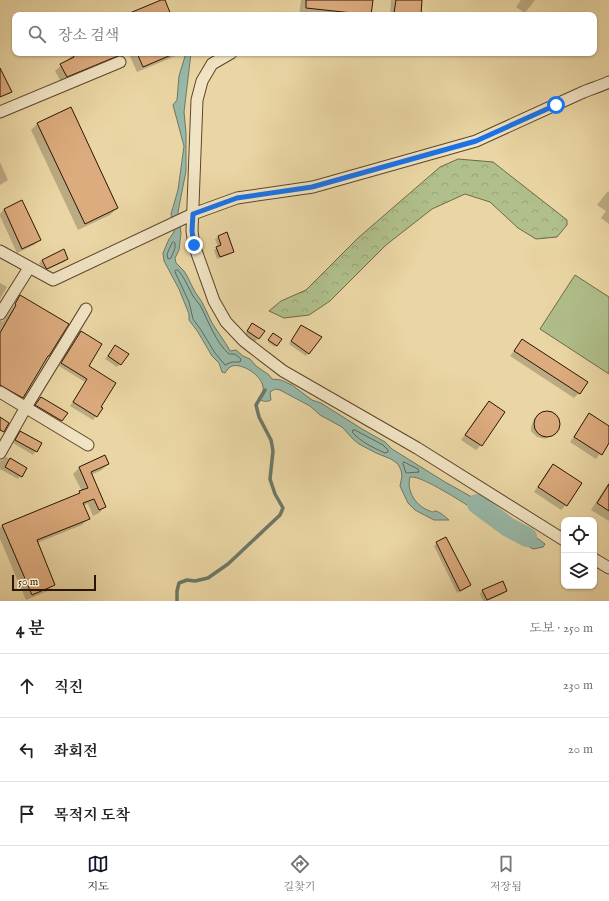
<!DOCTYPE html>
<html lang="ko">
<meta charset="utf-8">
<style>
:root{--surface:#fff;--page:#f2f2f2;--text:#222;--muted:#767676;--line:#e0e0e0;--accent:#111827}
body{margin:0;font-family:"IM FELL English","Noto Serif KR",serif;background:var(--page);color:var(--text)}
.controls{position:absolute;right:12px;bottom:12px;display:grid;overflow:hidden;border-radius:8px;box-shadow:0 1px 3px #0004}
.controls button{width:36px;height:36px;display:grid;place-items:center;padding:0;border:0;border-bottom:1px solid var(--line);background:var(--surface);color:var(--text);font:20px sans-serif}
.scale{position:absolute;left:12px;bottom:10px;width:84px;box-sizing:border-box;padding-left:4px;border:2px solid #2b1602;border-top:0;font-size:11px;line-height:14px;white-space:nowrap;color:#2b1602;-webkit-text-stroke:3px #f1e4c4;paint-order:stroke}
.stop{position:absolute;width:12px;height:12px;margin:-9px;border:3px solid #1a73e8;border-radius:50%;background:#fff}
.stop.end{background:#1a73e8;border-color:#fff;box-shadow:0 1px 4px #0008}
.list{margin:0;padding:0;list-style:none}
h2{display:flex;justify-content:space-between;align-items:center;height:52px;margin:0;padding:0 16px;font-size:17px}
h2 small{font-size:13px;font-weight:400;color:var(--muted)}
.list li{display:grid;grid-template-columns:26px 1fr auto;gap:12px;align-items:center;box-sizing:border-box;height:64px;padding:0 16px;border-top:1px solid var(--line)}
.list b{display:block;font-size:15px;white-space:nowrap}
.list em{font-size:13px;font-style:normal;color:var(--muted)}
.icon{flex:none;width:22px;height:22px;fill:none;stroke:currentColor;stroke-width:2;stroke-linecap:round;stroke-linejoin:round}
.map{position:relative;flex:none;width:609px;height:601px;overflow:hidden}
.search{position:absolute;background:var(--surface);box-shadow:0 1px 3px #0004;left:12px;right:12px;top:12px;height:44px;display:flex;align-items:center;gap:10px;box-sizing:border-box;padding:0 14px;border-radius:8px;color:var(--muted);font-size:15px}
.sheet{height:244px;background:var(--surface)}
nav{display:flex;justify-content:space-around;align-items:center;box-sizing:border-box;height:56px;border-top:1px solid var(--line);background:var(--surface);font-size:11px;color:var(--muted)}
nav a{display:grid;justify-items:center;gap:2px}
nav .on{color:var(--accent)}
.map>svg:first-child{display:block}
.grass{fill:#b0bf8b;stroke:#6e6a46}
.forest{fill:url(#forest-crowns);stroke:#6e6a46}
.water{fill:#98b9a9;stroke:#6c7866}
.shadow{fill:#0003}
.lines{fill:none;stroke-linecap:round;stroke-linejoin:round}
.shore{stroke:#626856;stroke-width:1}
.stream{stroke:#6c7866;stroke-width:3.5}
.river{stroke:#98b9a9;stroke-width:20}
.building{fill:#dcab7e;stroke:#2b1602}
.street-casing{stroke:#5b462a;stroke-width:13}
.street{stroke:#f1e4c4;stroke-width:11}
.route{stroke:#1a73e8;stroke-width:5}
</style>
<div class="map">
<svg width="609" height="601" viewBox="0 0 609 601">
<defs>
<pattern id="forest-crowns" width="20" height="18" patternUnits="userSpaceOnUse"><rect width="20" height="18" fill="#b0bf8b"/><path d="M2 6a3 3 0 1 1 6 0M12 15a3 3 0 1 1 6 0" fill="none" stroke="#98a376"/></pattern>
</defs>
<rect width="100%" height="100%" fill="#ead6a4"/>
<filter id="stains"><feTurbulence type="fractalNoise" baseFrequency=".005" numOctaves="4"/><feColorMatrix values="0 0 0 0 .2 0 0 0 0 .09 0 0 0 0 .02 0 0 0 .5 -.17"/></filter>
<radialGradient id="worn" r=".72"><stop offset=".6" stop-color="#630" stop-opacity="0"/><stop offset="1" stop-color="#630" stop-opacity=".3"/></radialGradient>
<path class="grass" d="M 575,275 L 609,297 L 609,374 L 540,329 Z"/>
<path class="forest" d="M 458,159 L 493,162 L 567,220 L 567,225 L 557,237 L 536,239 L 518,228 L 490,202 L 465,194 L 432,209 L 386,245 L 330,301 L 309,315 L 284,318 L 269,311 L 281,301 L 306,290 L 358,238 L 440,167 Z"/>
<path class="water" d="M 186,53 L 191,53 L 184,112 L 186,133 L 186,171 L 178,212 L 181,233 L 179,250 L 175,258 L 176,263 L 184,271 L 187,276 L 195,292 L 202,302 L 212,323 L 228,347 L 230,351 L 236,350 L 243,356 L 250,359 L 256,366 L 269,375 L 272,379 L 281,380 L 292,385 L 312,400 L 321,403 L 362,429 L 385,442 L 392,449 L 445,482 L 486,505 L 506,517 L 494,523 C 481,514 422,474 410,477 C 406,492 417,507 430,511 C 433,513 433,511 436,511 C 440,512 447,518 449,520 L 434,520 L 415,510 L 408,503 L 400,486 L 402,476 L 401,470 L 398,464 L 391,459 L 376,453 L 359,444 L 353,439 L 342,427 L 320,415 L 310,406 L 280,390 L 275,389 L 270,392 L 271,400 C 267,402 262,402 258,398 C 261,395 264,392 263,387 C 262,376 243,363 232,366 C 229,367 227,370 225,373 L 222,372 L 219,363 L 212,356 L 198,332 L 189,320 L 189,314 L 179,289 L 164,261 L 163,253 L 169,239 L 174,232 L 171,214 L 178,190 L 184,146 L 173,105 L 177,100 L 179,76 Z
M 513,520 L 545,544 L 543,547 L 533,549 L 522,542 L 511,532 L 498,528 Z"/>
<path class="shadow" d="M 301,0 L 372,0 L 370,15 L 299,15 Z
M 391,0 L 421,0 L 420,15 L 390,15 Z
M 521,0 L 535,0 L 525,13 L 516,7 Z
M 77,53 L 180,53 L 178,55 L 137,72 L 129,54 L 61,82 L 55,71 L 73,55 Z
M 38,123 L 117,208 L 110,215 L 78,230 L 31,130 Z
M 0,162 L 8,180 L 0,185 Z
M 608,191 L 609,192 L 609,224 L 601,218 L 606,211 L 597,205 Z
M 4,209 L 40,240 L 34,245 L 17,253 L 0,216 L 0,214 Z
M 226,234 L 232,252 L 230,254 L 217,259 L 214,250 L 218,247 L 215,239 L 218,237 Z
M 67,259 L 64,262 L 44,271 L 39,263 L 42,260 Z
M 0,283 L 7,287 L 0,299 Z
M 21,296 L 23,397 L 19,400 L 0,389 L 0,321 L 3,321 Z
M 253,324 L 263,331 L 255,342 L 244,335 Z
M 301,327 L 308,353 L 306,356 L 289,344 Z
M 81,332 L 87,366 L 100,407 L 102,408 L 93,420 L 70,406 L 85,382 L 59,366 Z
M 272,336 L 276,345 L 275,347 L 268,342 Z
M 522,340 L 579,393 L 574,398 L 510,356 Z
M 115,346 L 120,364 L 117,367 L 105,359 Z
M 41,398 L 66,413 L 58,424 L 33,409 Z
M 489,402 L 504,412 L 481,445 L 476,450 L 461,440 L 484,407 Z
M 545,412 L 553,413 L 558,420 L 559,424 L 556,432 L 545,439 L 537,437 L 531,431 L 531,427 L 534,419 Z
M 590,415 L 609,427 L 609,442 L 596,459 L 570,442 L 585,420 Z
M 21,432 L 40,443 L 33,455 L 13,443 Z
M 6,457 L 25,468 L 18,479 L 0,469 L 0,461 Z
M 108,464 L 102,470 L 91,475 L 105,507 L 99,513 L 93,516 L 88,504 L 83,506 L 88,519 L 82,525 L 37,543 L 54,585 L 48,591 L 26,600 L 0,539 L 0,528 L 3,525 L 77,495 L 82,491 L 73,474 L 79,468 Z
M 554,465 L 566,505 L 561,510 L 534,492 L 548,470 Z
M 609,482 L 609,521 L 591,510 Z
M 437,543 L 470,585 L 467,588 L 457,593 L 434,546 Z
M 483,590 L 506,591 L 503,594 L 487,601 L 483,601 L 480,594 Z"/>
<g class="lines">
<path class="shore" d="M 174,242 L 175,243 L 175,248 L 171,258 L 168,259 L 167,254 L 172,243 Z
M 176,270 L 178,270 C 184,277 187,285 191,292 C 193,297 197,301 200,305 C 208,320 216,343 229,354 L 235,354 L 241,359 L 240,362 L 232,362 L 225,365 L 215,353 L 201,330 L 193,319 L 189,302 L 175,272 Z
M 353,430 L 355,430 L 383,445 L 388,450 L 388,452 L 385,453 C 374,448 361,442 353,433 Z
M 404,462 L 418,469 L 419,472 L 406,473 L 403,464 Z"/>
<path class="stream" d="M 177,601 L 177,591 L 179,583 L 187,580 L 195,581 L 208,578 L 228,564 L 280,515 L 283,508 L 275,494 L 270,479 L 273,451 L 271,440 L 259,417 L 256,405 L 265,390"/>
<path class="river" d="M 477,504 L 508,527 L 527,537"/>
</g>
<path class="building" d="M 161,0 L 165,0 L 171,15 L 125,15 Z
M 306,0 L 373,0 L 371,15 L 306,8 Z
M 396,0 L 422,0 L 421,15 L 394,13 Z
M 72,53 L 125,53 L 67,77 L 60,64 L 74,57 Z
M 137,53 L 176,53 L 143,67 Z
M 0,68 L 12,92 L 0,97 Z
M 71,107 L 118,208 L 85,224 L 37,123 Z
M 22,200 L 41,240 L 22,249 L 4,209 Z
M 227,232 L 234,252 L 220,257 L 216,247 L 221,245 L 218,236 Z
M 64,249 L 68,259 L 47,269 L 46,268 L 42,260 Z
M 20,295 L 69,324 L 49,356 L 48,356 L 23,398 L 0,385 L 0,333 L 16,305 L 15,304 Z
M 252,323 L 265,331 L 259,339 L 247,331 Z
M 301,325 L 322,337 L 309,354 L 291,341 Z
M 81,331 L 102,344 L 89,366 L 116,383 L 101,407 L 103,408 L 97,417 L 73,402 L 87,379 L 61,363 Z
M 273,333 L 282,339 L 277,346 L 268,340 Z
M 522,339 L 588,382 L 580,394 L 514,351 Z
M 115,345 L 129,354 L 121,365 L 108,356 Z
M 41,397 L 68,413 L 62,421 L 35,405 Z
M 489,401 L 505,412 L 482,446 L 465,435 Z
M534 424a13 13 0 1 1 26 0a13 13 0 1 1-26 0Z
M 589,413 L 609,426 L 609,443 L 602,455 L 574,437 Z
M 0,417 L 9,423 L 4,432 L 0,430 Z
M 20,431 L 42,443 L 37,452 L 15,440 Z
M 105,455 L 109,464 L 91,472 L 106,507 L 99,510 L 94,499 L 83,503 L 90,519 L 37,540 L 55,585 L 32,595 L 2,525 L 80,493 L 79,491 L 88,488 L 79,467 Z
M 10,458 L 27,468 L 22,477 L 5,467 Z
M 553,464 L 582,483 L 567,506 L 538,487 Z
M 609,484 L 609,511 L 597,503 Z
M 446,537 L 471,585 L 460,591 L 436,542 Z
M 503,581 L 507,591 L 487,600 L 482,590 Z"/>
<g class="lines">
<defs>
<path id="street" d="M 231,53 L 212,64 L 202,81 L 197,100 L 192,231 L 194,245 L 214,301 L 226,322 L 244,341 L 283,371 L 417,448 L 564,540
M 0,112 L 120,62
M 0,251 L 53,280 L 193,214 L 237,198 L 313,187 L 476,141 L 579,94 C 589,89 599,87 609,82
M 0,314 L 29,268
M 0,392 L 88,445
M 0,453 L 26,407 L 86,309
M 594,559 L 609,568"/>
</defs>
<use href="#street" class="street-casing"/>
<use href="#street" class="street"/>
</g>
<g class="lines">
<path class="route" d="M 194,245 L 192,231 L 193,214 L 237,198 L 312,187 L 476,141 L 556,105"/>
</g>
<rect width="100%" height="100%" filter="url(#stains)"/>
<rect width="100%" height="100%" fill="url(#worn)"/>
</svg>
<div class="controls">
<button><svg class="icon" aria-label="locate" viewBox="0 0 24 24"><circle cx="12" cy="12" r="6"/><path d="M12 2v4M12 18v4M2 12h4M18 12h4"/></svg></button>
<button><svg class="icon" aria-label="layers" viewBox="0 0 24 24"><path d="M12 4l9 5-9 5-9-5zM3 14l9 5 9-5"/></svg></button>
</div>
<div class="scale">50 m</div>
<div class="stop" style="left:556px;top:105px"></div>
<div class="stop end" style="left:194px;top:245px"></div>
<div class="search"><svg class="icon" aria-label="search" viewBox="0 0 24 24"><circle cx="10" cy="10" r="6"/><path d="M15 15l6 6"/></svg>장소 검색</div>
</div>
<section class="sheet">
<h2>4 분<small>도보 · 250 m</small></h2>
<ul class="list">
<li><svg class="icon" aria-label="ahead" viewBox="0 0 24 24"><path d="M12 20V5M6 11l6-6 6 6"/></svg><div><b>직진</b></div><em>230 m</em></li>
<li><svg class="icon" aria-label="left" viewBox="0 0 24 24"><path d="M17 20v-9H6M10 6l-5 5 5 5"/></svg><div><b>좌회전</b></div><em>20 m</em></li>
<li><svg class="icon" aria-label="arrive" viewBox="0 0 24 24"><path d="M6 21V4h12l-3 4 3 4H6"/></svg><div><b>목적지 도착</b></div></li>
</ul>
</section>
<nav>
<a class="on"><svg class="icon" aria-label="map" viewBox="0 0 24 24"><path d="M3 6l6-2 6 2 6-2v14l-6 2-6-2-6 2zM9 4v14M15 6v14"/></svg>지도</a>
<a><svg class="icon" aria-label="directions" viewBox="0 0 24 24"><path d="M12 3l9 9-9 9-9-9zM9 14v-3h6M13 9l2 2-2 2"/></svg>길찾기</a>
<a><svg class="icon" aria-label="saved" viewBox="0 0 24 24"><path d="M7 4h10v16l-5-4-5 4z"/></svg>저장됨</a>
</nav>
